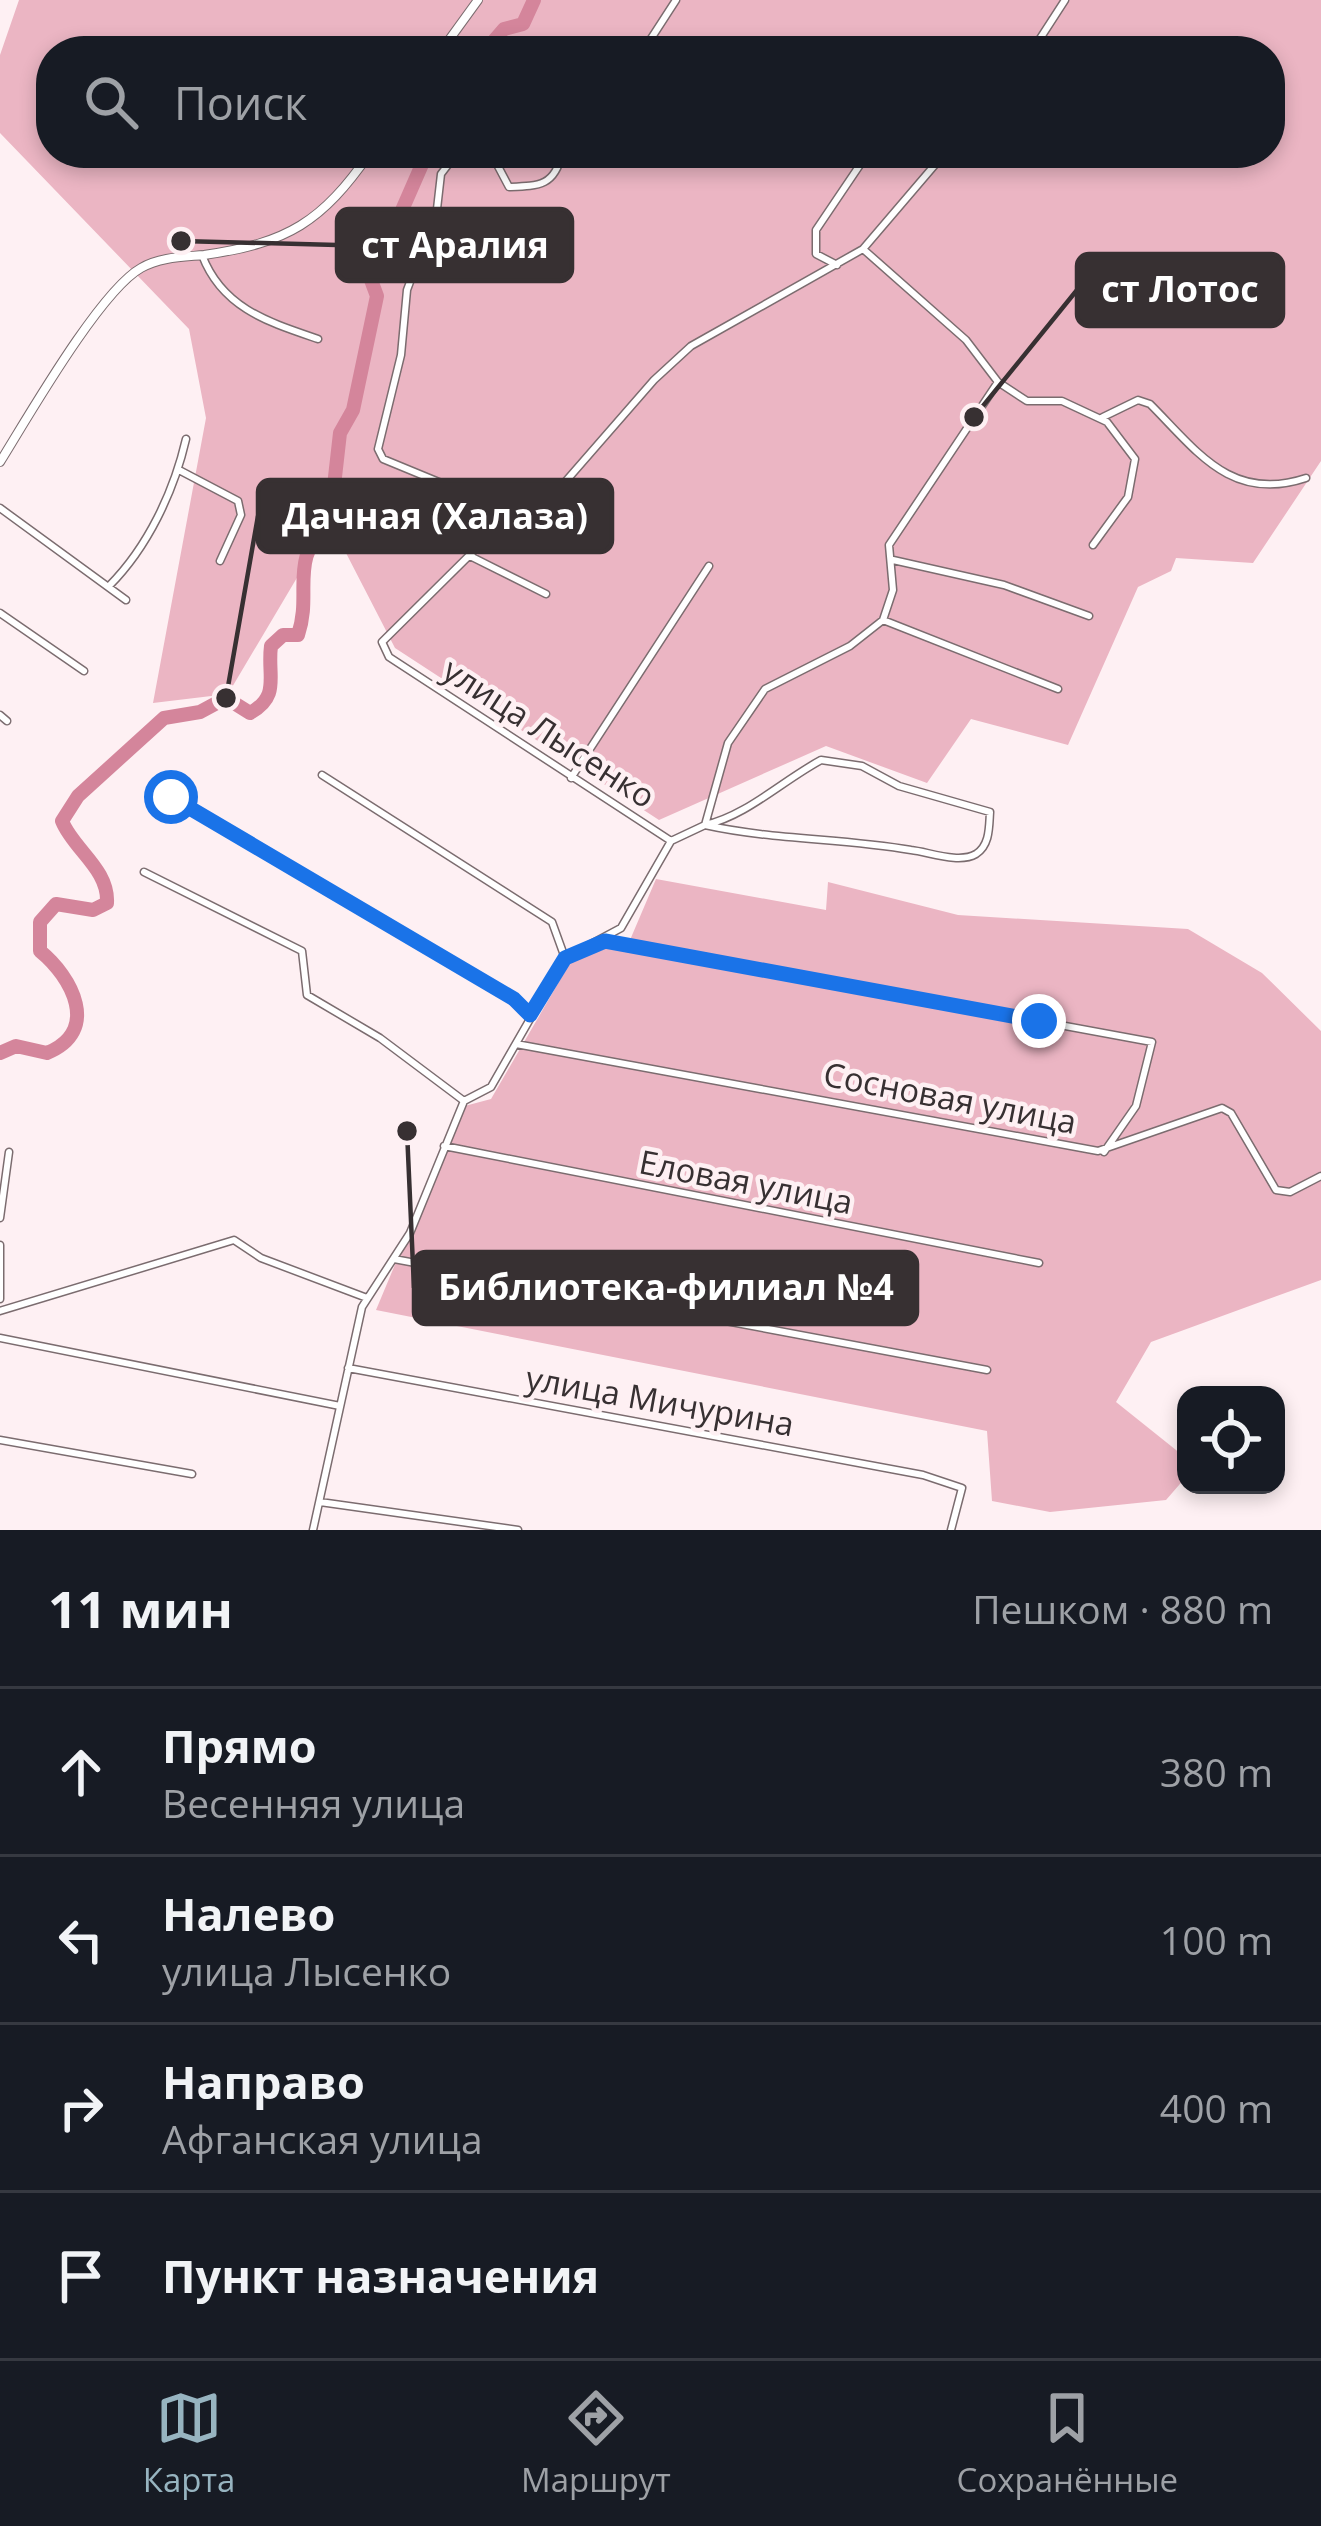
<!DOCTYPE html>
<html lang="ru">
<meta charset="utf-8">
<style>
:root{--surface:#171b24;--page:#20242c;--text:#f1f3f6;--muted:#9ea1a6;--line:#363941;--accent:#97b4c0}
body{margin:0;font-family:"Open Sans",sans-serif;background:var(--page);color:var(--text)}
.controls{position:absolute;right:36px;bottom:36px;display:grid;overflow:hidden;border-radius:24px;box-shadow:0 6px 18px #0003}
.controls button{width:108px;height:108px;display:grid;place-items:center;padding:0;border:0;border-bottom:3px solid var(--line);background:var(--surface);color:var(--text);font:60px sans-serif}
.stop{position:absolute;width:36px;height:36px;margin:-27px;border:9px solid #1a73e8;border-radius:50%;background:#fff}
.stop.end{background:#1a73e8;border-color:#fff;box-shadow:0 3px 12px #0008}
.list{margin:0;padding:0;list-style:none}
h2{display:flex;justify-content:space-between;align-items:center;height:156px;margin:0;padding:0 48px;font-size:51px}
h2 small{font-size:39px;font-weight:400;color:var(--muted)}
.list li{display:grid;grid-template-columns:78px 1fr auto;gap:36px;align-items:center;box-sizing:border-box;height:168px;padding:0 48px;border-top:3px solid var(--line)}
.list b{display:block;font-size:45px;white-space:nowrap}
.list p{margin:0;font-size:39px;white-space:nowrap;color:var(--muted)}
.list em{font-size:39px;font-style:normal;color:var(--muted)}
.icon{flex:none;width:66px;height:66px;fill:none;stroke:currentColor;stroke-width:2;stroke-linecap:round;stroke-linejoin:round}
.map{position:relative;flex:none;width:1321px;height:1530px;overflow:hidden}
.search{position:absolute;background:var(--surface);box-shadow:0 6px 18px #0003;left:36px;right:36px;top:36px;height:132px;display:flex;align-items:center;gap:30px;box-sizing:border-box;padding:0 42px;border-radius:48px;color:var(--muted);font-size:45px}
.sheet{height:828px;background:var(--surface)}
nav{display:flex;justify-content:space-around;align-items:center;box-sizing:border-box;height:168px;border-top:3px solid var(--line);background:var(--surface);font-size:33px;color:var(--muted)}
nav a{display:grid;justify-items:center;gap:6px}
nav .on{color:var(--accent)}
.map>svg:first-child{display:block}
.green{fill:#ebb5c3;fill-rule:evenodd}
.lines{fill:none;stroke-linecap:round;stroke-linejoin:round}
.river{stroke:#d4859b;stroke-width:14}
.minor-casing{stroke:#7b6c6f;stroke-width:9}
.tertiary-casing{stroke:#7b6c6f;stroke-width:10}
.minor{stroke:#fff;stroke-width:6}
.tertiary{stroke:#fff;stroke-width:8}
.route{stroke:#1a73e8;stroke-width:15}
.labels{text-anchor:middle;stroke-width:9;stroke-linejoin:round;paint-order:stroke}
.street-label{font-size:33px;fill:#373032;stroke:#fef0f3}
.leader{fill:none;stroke:#373032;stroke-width:4.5}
.callout-dot{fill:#373032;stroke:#fef0f3;stroke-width:4.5}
.callout{fill:#373032;stroke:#373032;stroke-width:4.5}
.callout-label{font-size:36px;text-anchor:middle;font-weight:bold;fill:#fff}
</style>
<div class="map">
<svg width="1321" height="1530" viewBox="0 0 1321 1530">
<rect width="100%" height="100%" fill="#fef0f3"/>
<path class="green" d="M 19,0 L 1321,0 L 1321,461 L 1253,563 L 1176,558 L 1171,571 L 1138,587 L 1068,745 L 971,719 L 927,783 L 826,746 L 659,820 L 395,648 L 330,522 L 228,694 L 153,703 L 206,418 L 189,329 L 0,133 L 0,55 ZM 51,51 L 1270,51 L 1270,153 L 51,153 Z
M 656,879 L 826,910 L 828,882 L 958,915 L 1188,929 L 1262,973 L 1321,1031 L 1321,1280 L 1151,1342 L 1116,1402 L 1186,1458 L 1186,1477 L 1166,1500 L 1050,1512 L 992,1501 L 987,1431 L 376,1310 L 461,1107 L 491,1099 L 571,961 L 630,940 Z"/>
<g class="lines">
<path class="river" d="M 485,51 L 504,29 L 523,24 L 534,0
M 0,1053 L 16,1046 L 47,1053 C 101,1031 72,977 40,951 L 40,922 L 56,904 L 93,910 L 107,903 C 109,869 73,849 62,821 L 78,796 L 164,718 L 200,712 L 226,698 L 250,713 C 281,696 267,676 271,646 L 283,635 L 298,635 C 313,591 287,561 330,521 L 340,433 L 353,410 L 377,296 L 362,256 L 399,217 L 427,153"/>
<defs>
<path id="minor" d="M 643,51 L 676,0
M 1032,51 L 1065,0
M 457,153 L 441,174 L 437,209 L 407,290 L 401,355 L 378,449 L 383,459 L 463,492 L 491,533
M 491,153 L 509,187 C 539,186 555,186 562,153
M 863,249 L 966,340 L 998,382 L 1027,401 L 1062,401 L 1107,422 L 1135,459 L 1128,497 L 1093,545
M 202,255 C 222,308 268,322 318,339
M 837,265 L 816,254 L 816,230 L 868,153
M 1103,417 L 1138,400 L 1150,404 C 1197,451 1231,503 1306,478
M 179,470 L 238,501 L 241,515 L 220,561
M 552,497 L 595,522
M 0,508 L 126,600
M 470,556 L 546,594
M 893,560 L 1004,585 L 1089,616
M 109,586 C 148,547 174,491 186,439
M 0,613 L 84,671
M 883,620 L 1058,689
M 0,715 L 7,721
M 821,760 L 862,766 L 899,786 L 990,812 C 989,827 990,845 976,854 C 959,864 929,852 911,850 C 842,838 773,840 705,825 C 746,816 782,781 821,760 Z
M 322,775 L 552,922 L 565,958
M 571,778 L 709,566
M 171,797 L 515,999 L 530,1015
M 671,841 L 705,825 L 728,743 L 765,689 L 850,646 L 883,620 L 893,590 L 889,545 L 998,382
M 144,872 L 302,951 L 307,995 L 380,1038 L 464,1101
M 605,941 L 1152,1042 L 1136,1106 L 1104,1152
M 516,1044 L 1098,1151 L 1222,1108 L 1231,1113 L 1276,1190 L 1290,1192 L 1321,1176
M 444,1146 L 1039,1263
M 0,1218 L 9,1152
M 0,1245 L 0,1299
M 394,1259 L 987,1370
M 0,1311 L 234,1240 L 261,1258 L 367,1298
M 0,1338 L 340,1406
M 348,1368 L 923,1475 L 962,1488 L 951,1530
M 0,1440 L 192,1474
M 320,1502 L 518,1530
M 313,1530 L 362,1307 L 410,1233 L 464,1101 L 491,1087 L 565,958 L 621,928 L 671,841 L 389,657 L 382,642 L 499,526 L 552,497 L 654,380 L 691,346 L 863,249 L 945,153"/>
<path id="tertiary" d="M 441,51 L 478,0
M 0,462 C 28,417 100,291 141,268 C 160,257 183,257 204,255 C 288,243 322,222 370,153"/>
</defs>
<use href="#minor" class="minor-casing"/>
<use href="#tertiary" class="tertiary-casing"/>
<use href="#minor" class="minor"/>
<use href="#tertiary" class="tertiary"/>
</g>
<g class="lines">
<path class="route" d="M 171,797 L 514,999 L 530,1015 L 565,958 L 605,941 L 1039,1021"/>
</g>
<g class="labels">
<g class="street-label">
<text transform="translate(549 733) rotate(33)" y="12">улица Лысенко</text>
<text transform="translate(950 1098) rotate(11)" y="12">Сосновая улица</text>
<text transform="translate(746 1182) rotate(11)" y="12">Еловая улица</text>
<text transform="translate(660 1401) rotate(10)" y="12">улица Мичурина</text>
</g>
</g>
<path class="leader" d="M181 241L337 245M974 417L1077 290M226 698L258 516M407 1131L414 1288"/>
<g class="callout-dot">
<circle cx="181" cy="241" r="12"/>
<circle cx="974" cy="417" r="12"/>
<circle cx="226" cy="698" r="12"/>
<circle cx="407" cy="1131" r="12"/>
</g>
<g class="callout">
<rect x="337" y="209" width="235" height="72" rx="12"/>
<rect x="1077" y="254" width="206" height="72" rx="12"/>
<rect x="258" y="480" width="354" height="72" rx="12"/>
<rect x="414" y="1252" width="503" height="72" rx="12"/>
</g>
<g class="callout-label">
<text x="455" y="258">ст Аралия</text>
<text x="1180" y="302">ст Лотос</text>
<text x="435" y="529">Дачная (Халаза)</text>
<text x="666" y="1300">Библиотека-филиал №4</text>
</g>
</svg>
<div class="controls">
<button><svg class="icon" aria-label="locate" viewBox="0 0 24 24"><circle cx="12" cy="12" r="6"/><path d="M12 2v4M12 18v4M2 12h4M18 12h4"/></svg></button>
</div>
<div class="stop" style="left:171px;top:797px"></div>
<div class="stop end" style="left:1039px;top:1021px"></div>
<div class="search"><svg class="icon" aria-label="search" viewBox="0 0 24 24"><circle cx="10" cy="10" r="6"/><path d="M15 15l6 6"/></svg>Поиск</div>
</div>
<section class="sheet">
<h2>11 мин<small>Пешком · 880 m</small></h2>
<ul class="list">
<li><svg class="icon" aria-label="ahead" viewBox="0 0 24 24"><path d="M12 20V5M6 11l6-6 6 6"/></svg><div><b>Прямо</b><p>Весенняя улица</p></div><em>380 m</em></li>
<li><svg class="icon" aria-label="left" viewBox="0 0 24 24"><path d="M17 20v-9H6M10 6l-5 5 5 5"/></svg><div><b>Налево</b><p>улица Лысенко</p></div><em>100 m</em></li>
<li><svg class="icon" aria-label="right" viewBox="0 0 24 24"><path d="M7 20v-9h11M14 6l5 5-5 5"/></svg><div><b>Направо</b><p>Афганская улица</p></div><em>400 m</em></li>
<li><svg class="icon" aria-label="arrive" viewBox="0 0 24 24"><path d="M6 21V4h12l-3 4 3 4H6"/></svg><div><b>Пункт назначения</b></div></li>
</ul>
</section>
<nav>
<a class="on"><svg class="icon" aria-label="map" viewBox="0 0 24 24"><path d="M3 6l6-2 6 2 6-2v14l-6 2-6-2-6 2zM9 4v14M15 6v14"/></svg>Карта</a>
<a><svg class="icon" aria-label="directions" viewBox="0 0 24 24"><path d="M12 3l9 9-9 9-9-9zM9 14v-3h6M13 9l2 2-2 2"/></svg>Маршрут</a>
<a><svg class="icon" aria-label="saved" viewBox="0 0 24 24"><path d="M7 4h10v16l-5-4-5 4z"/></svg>Сохранённые</a>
</nav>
